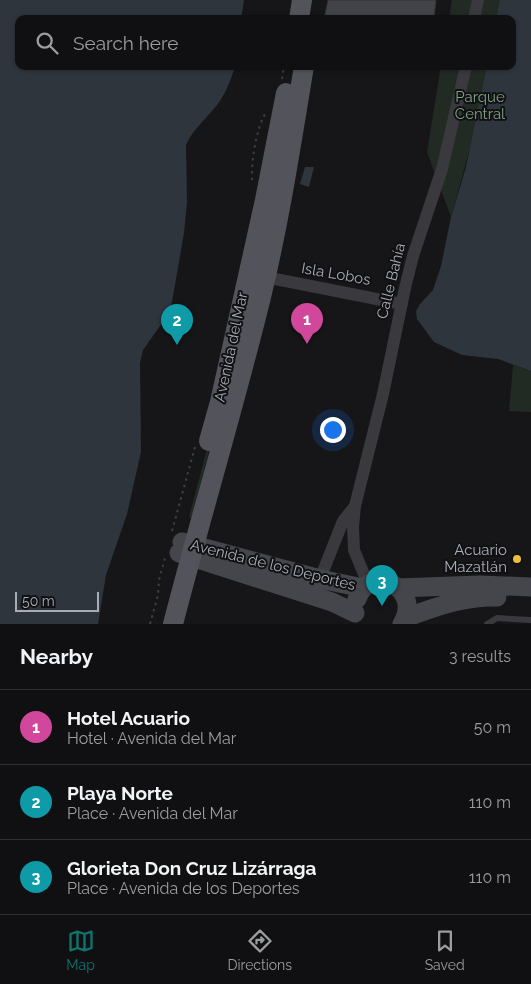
<!DOCTYPE html>
<meta charset="utf-8">
<style>
:root{--surface:#101012;--page:#1e1e20;--text:#f1f3f6;--muted:#9c9d9f;--line:#303032;--accent:#0f766e}
body{margin:0;font-family:Raleway,sans-serif;background:var(--page);color:var(--text)}
.scale{position:absolute;left:15px;bottom:12px;width:84px;box-sizing:border-box;padding-left:5px;border:2px solid #a8acb7;border-top:0;font-size:14px;line-height:18px;white-space:nowrap;color:#a8acb7;-webkit-text-stroke:4px #111113;paint-order:stroke}
.you{position:absolute;left:332px;top:429px;width:18px;height:18px;margin:-12px;border:4px solid #fff;border-radius:50%;background:#1a73e8;box-shadow:0 0 0 8px #1a73e833}
.badge{display:grid;place-items:center;width:32px;height:32px;border-radius:50%;background:var(--accent);color:#fff;font-size:16px;font-weight:700}
.pin{position:absolute;translate:-50% -41px;filter:drop-shadow(0 1px 2px #0008)}
.pin::after{content:'';position:absolute;top:26px;width:18px;height:15px;background:inherit;clip-path:polygon(0 0,100% 0,50% 100%)}
.list{margin:0;padding:0;list-style:none}
h2{display:flex;justify-content:space-between;align-items:center;height:65px;margin:0;padding:0 20px;font-size:21px}
h2 small{font-size:16px;font-weight:400;color:var(--muted)}
.list li{display:grid;grid-template-columns:32px 1fr auto;gap:15px;align-items:center;box-sizing:border-box;height:75px;padding:0 20px;border-top:1px solid var(--line)}
.list b{display:block;font-size:19px;white-space:nowrap}
.list p{margin:0;font-size:16px;white-space:nowrap;color:var(--muted)}
.list em{font-size:16px;font-style:normal;color:var(--muted)}
.icon{flex:none;width:28px;height:28px;fill:none;stroke:currentColor;stroke-width:2;stroke-linecap:round;stroke-linejoin:round}
.map{position:relative;flex:none;width:531px;height:624px;overflow:hidden}
.search{position:absolute;background:var(--surface);box-shadow:0 1px 4px #0004;left:15px;right:15px;top:15px;height:55px;display:flex;align-items:center;gap:12px;box-sizing:border-box;padding:0 18px;border-radius:10px;color:var(--muted);font-size:19px}
.sheet{height:290px;background:var(--surface)}
nav{display:flex;justify-content:space-around;align-items:center;box-sizing:border-box;height:70px;border-top:1px solid var(--line);background:var(--surface);font-size:14px;color:var(--muted)}
nav a{display:grid;justify-items:center;gap:2px}
nav .on{color:var(--accent)}
.map>svg:first-child{display:block}
.green{fill:#222a24}
.water{fill:#2f353d}
.building{fill:#424348;stroke:#303034}
.lines{fill:none;stroke-linecap:round;stroke-linejoin:round}
.path{stroke:#3d3e43;stroke-width:2;stroke-dasharray:2.5 4;stroke-linecap:butt}
.service{stroke:#39393e;stroke-width:6}
.minor{stroke:#39393e;stroke-width:12}
.secondary{stroke:#45464c;stroke-width:19}
.primary{stroke:#53545b;stroke-width:20}
.poi-dot{fill:#e9bf3c;stroke:#111113;stroke-width:2}
.labels{text-anchor:middle;stroke-width:4;stroke-linejoin:round;paint-order:stroke}
.park-label{font-size:15px;fill:#80a185;stroke:#111113}
.street-label{font-size:15px;fill:#a8acb7;stroke:#111113}
.poi-label{font-size:15px;fill:#a8acb7;stroke:#111113;text-anchor:end}
</style>
<div class="map">
<svg width="531" height="624" viewBox="0 0 531 624">
<rect width="100%" height="100%" fill="#161618"/>
<path class="green" d="M 452,0 L 531,0 L 531,141 L 470,148 L 451,217 L 427,152 L 441,66 L 512,66 L 512,19 L 449,19 Z
M 252,278 L 192,519 L 189,517 Z
M 513,365 L 531,371 L 531,412 L 509,411 Z"/>
<path class="water" d="M 0,0 L 244,0 L 241,19 L 19,19 L 19,66 L 235,66 C 231,80 226,93 217,105 C 207,118 193,129 186,145 L 187,202 L 184,233 L 172,302 L 167,316 L 143,350 L 140,363 L 141,452 L 127,514 L 106,575 L 98,624 L 0,624 Z
M 500,0 L 531,0 L 531,371 L 498,359 L 462,355 L 434,342 L 417,319 L 416,311 L 420,304 L 433,290 L 441,266 L 451,217 L 466,167 L 487,66 L 512,66 L 512,19 L 496,19 Z
M 305,167 L 314,167 L 309,187 L 300,184 Z
M 300,307 L 313,309 L 307,337 L 297,332 Z"/>
<path class="building" d="M 328,0 L 436,0 L 434,19 L 324,19 Z"/>
<g class="lines">
<path class="path" d="M 282,79 L 284,66
M 252,180 C 251,162 256,130 265,114
M 172,531 L 195,447
M 150,624 L 158,595 L 159,580 L 165,558"/>
<path class="service" d="M 487,624 L 497,618 L 531,620"/>
<path class="minor" d="M 474,19 L 478,0
M 260,276 L 402,304
M 320,579 L 343,521 L 355,506
M 368,584 L 354,550 L 353,527 L 355,506 L 383,394 L 405,288 L 413,256 L 442,169 L 466,66"/>
<path class="secondary" d="M 182,542 L 320,579 L 363,588
M 179,553 L 332,602 L 355,613
M 398,588 L 480,585 L 531,587
M 357,599 C 369,563 424,587 402,624
M 405,618 C 436,607 464,596 497,597"/>
<path class="primary" d="M 299,19 L 302,0
M 209,441 L 220,402 L 265,200 L 286,93
M 173,624 C 201,516 233,410 260,301 C 279,224 291,145 304,66"/>
</g>
<circle class="poi-dot" cx="517" cy="559" r="5"/>
<g class="labels">
<g class="park-label">
<text x="480" y="102">Parque<tspan x="480" dy="17">Central</tspan></text>
</g>
<g class="street-label">
<text transform="translate(336 274) rotate(10)" y="5">Isla Lobos</text>
<text transform="translate(391 281) rotate(-76)" y="5">Calle Bahía</text>
<text transform="translate(231 347) rotate(-78)" y="5">Avenida del Mar</text>
<text transform="translate(273 565) rotate(14)" y="5">Avenida de los Deportes</text>
</g>
<g class="poi-label">
<text x="507" y="555">Acuario<tspan x="507" dy="17">Mazatlán</tspan></text>
</g>
</g>
</svg>
<div class="scale">50 m</div>
<div class="you"></div>
<div class="pin badge" style="left:307px;top:344px;background:#d1479c">1</div>
<div class="pin badge" style="left:177px;top:345px;background:#0f9aa8">2</div>
<div class="pin badge" style="left:382px;top:606px;background:#0f9aa8">3</div>
<div class="search"><svg class="icon" aria-label="search" viewBox="0 0 24 24"><circle cx="10" cy="10" r="6"/><path d="M15 15l6 6"/></svg>Search here</div>
</div>
<section class="sheet">
<h2>Nearby<small>3 results</small></h2>
<ul class="list">
<li><span class="badge" style="background:#d1479c">1</span><div><b>Hotel Acuario</b><p>Hotel · Avenida del Mar</p></div><em>50 m</em></li>
<li><span class="badge" style="background:#0f9aa8">2</span><div><b>Playa Norte</b><p>Place · Avenida del Mar</p></div><em>110 m</em></li>
<li><span class="badge" style="background:#0f9aa8">3</span><div><b>Glorieta Don Cruz Lizárraga</b><p>Place · Avenida de los Deportes</p></div><em>110 m</em></li>
</ul>
</section>
<nav>
<a class="on"><svg class="icon" aria-label="map" viewBox="0 0 24 24"><path d="M3 6l6-2 6 2 6-2v14l-6 2-6-2-6 2zM9 4v14M15 6v14"/></svg>Map</a>
<a><svg class="icon" aria-label="directions" viewBox="0 0 24 24"><path d="M12 3l9 9-9 9-9-9zM9 14v-3h6M13 9l2 2-2 2"/></svg>Directions</a>
<a><svg class="icon" aria-label="saved" viewBox="0 0 24 24"><path d="M7 4h10v16l-5-4-5 4z"/></svg>Saved</a>
</nav>
